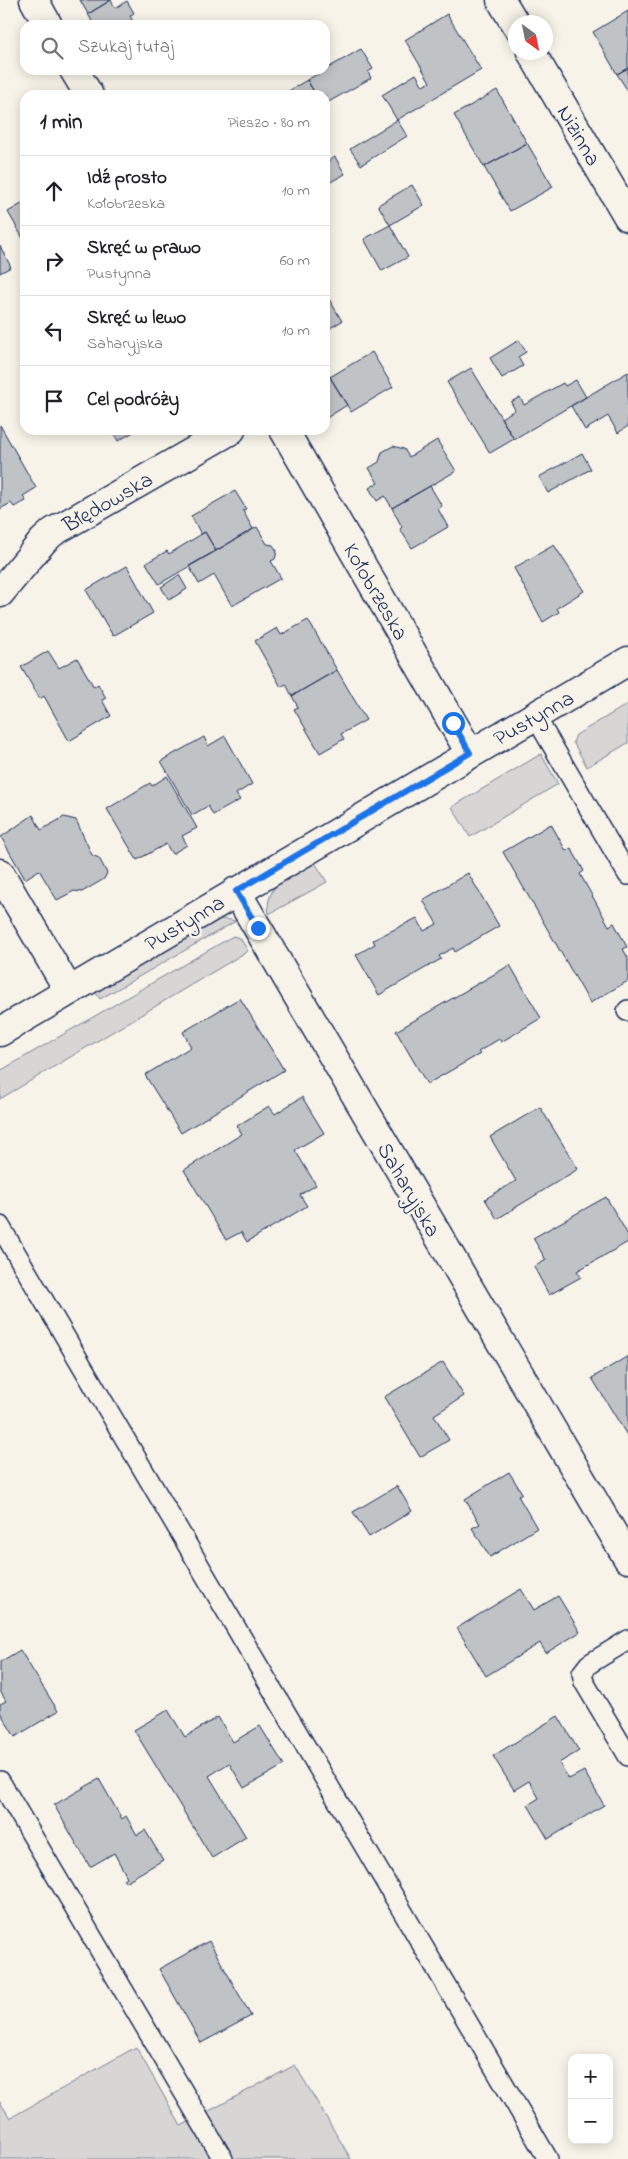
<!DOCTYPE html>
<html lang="pl">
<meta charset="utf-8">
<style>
:root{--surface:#fff;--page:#f2f2f2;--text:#202124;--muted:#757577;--line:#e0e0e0}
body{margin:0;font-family:"Indie Flower",sans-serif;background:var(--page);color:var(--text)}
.controls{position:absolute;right:15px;bottom:15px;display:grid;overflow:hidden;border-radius:10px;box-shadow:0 2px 12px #0003}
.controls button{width:45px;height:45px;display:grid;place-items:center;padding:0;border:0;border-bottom:1px solid var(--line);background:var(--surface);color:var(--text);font:25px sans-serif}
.compass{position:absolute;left:508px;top:15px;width:45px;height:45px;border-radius:50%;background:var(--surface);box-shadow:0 2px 12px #0003;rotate:147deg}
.stop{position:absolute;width:15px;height:15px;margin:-11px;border:4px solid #1a73e8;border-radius:50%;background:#fff}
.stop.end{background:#1a73e8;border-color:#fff;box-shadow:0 1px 5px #0008}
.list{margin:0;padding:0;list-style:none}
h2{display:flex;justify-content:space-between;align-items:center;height:65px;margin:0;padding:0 20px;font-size:21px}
h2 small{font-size:16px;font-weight:400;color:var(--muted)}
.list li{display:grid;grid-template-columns:32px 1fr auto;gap:15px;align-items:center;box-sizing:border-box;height:70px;padding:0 20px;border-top:1px solid var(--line)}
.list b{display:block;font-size:19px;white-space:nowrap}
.list p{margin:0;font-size:16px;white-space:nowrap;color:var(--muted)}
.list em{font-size:16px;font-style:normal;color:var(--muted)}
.icon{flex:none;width:28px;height:28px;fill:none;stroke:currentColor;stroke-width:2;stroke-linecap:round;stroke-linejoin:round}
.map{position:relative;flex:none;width:628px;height:2159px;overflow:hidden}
.search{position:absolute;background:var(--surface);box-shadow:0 2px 12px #0003;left:20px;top:20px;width:310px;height:55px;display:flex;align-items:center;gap:12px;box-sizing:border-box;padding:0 18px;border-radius:15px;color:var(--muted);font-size:19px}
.panel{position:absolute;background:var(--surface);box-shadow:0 2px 12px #0003;left:20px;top:90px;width:310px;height:345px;border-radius:15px}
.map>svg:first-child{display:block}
.green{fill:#d7d6d4;stroke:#798299}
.building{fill:#c0c3c5;stroke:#1b2f5e}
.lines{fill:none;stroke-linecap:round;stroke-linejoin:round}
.service-casing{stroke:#1b2f5e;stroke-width:22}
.minor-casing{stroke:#1b2f5e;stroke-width:31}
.service{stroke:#f7f3e8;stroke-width:19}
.minor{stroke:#f7f3e8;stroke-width:28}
.route{stroke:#1a73e8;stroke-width:6}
.labels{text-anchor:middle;stroke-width:5;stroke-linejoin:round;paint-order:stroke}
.street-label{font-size:22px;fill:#1b2f5e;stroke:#f7f3e8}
</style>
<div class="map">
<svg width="628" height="2159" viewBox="0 0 628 2159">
<rect width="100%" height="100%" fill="#f7f3e8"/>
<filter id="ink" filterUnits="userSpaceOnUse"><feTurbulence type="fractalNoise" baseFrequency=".02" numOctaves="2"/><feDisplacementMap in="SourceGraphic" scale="10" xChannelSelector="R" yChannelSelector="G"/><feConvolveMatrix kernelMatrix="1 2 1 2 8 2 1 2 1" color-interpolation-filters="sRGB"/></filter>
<g filter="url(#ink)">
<path class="green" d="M 628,704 L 628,743 L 587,767 L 573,742 L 576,735 Z
M 541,754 L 558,784 L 470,837 L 452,807 Z
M 314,861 L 327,882 L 269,914 C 263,884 293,873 314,861 Z
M 225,919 L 236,921 L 100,999 L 94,990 L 213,920 Z
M 233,936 L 240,938 L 248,951 L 0,1099 L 0,1071 Z
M 136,2047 L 181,2126 L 295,2065 L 351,2159 L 0,2159 L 0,2102 L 10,2118 Z"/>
<path class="building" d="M 80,0 L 111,0 L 88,14 Z
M 111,0 L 115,8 L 127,1 L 134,13 L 130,16 L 135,25 L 94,25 L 88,14 Z
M 628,11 L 628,68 L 617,74 L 593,32 Z
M 447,14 L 481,70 L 397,120 L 382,95 L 416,74 L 423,86 L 430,82 L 405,40 Z
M 361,49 L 373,69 L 368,72 L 371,78 L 325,104 L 325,95 L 316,95 L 307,80 Z
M 628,68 L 628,91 L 617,74 Z
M 307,80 L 316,95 L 282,95 Z
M 497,90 L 527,143 L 484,167 L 454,115 Z
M 397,120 L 407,136 L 361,165 L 350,149 Z
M 527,143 L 553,187 L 510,211 L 484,167 Z
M 335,157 L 345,174 L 325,185 L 325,163 Z
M 412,185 L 424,205 L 390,225 L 378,205 Z
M 25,202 L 25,242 L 8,212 Z
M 390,225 L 408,257 L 382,271 L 364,239 Z
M 0,246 L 11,267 L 0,273 Z
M 325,296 L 327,300 L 329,299 L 342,321 L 325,331 Z
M 519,340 L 526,352 L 518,357 L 523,366 L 502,378 L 490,358 Z
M 372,352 L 393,387 L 351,412 L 330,377 Z
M 471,368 L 514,439 L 490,453 L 447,382 Z
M 327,372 L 347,405 L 325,419 L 325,373 Z
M 628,372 L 628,426 L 618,433 L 608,416 L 585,430 L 571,406 Z
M 576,380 L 586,397 L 514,439 L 501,418 L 515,410 L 511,402 L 520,397 L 524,405 L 563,383 L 565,386 Z
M 0,425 L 36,488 L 23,496 L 26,501 L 14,507 L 11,503 L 0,509 Z
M 112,430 L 137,430 L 118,441 Z
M 437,440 L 456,471 L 392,508 L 385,496 L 377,501 L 369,488 L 378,483 L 369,468 L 379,462 L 382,452 L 393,446 L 404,449 L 409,457 Z
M 582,453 L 591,469 L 548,493 L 539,477 Z
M 430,486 L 442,506 L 438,509 L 448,527 L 412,548 L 400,529 L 402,527 L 392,508 Z
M 235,491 L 246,509 L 243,511 L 253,529 L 216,551 L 205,532 L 201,534 L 191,516 Z
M 257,527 L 267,544 L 273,545 L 277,551 L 275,559 L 271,561 L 281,578 L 232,606 L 214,575 L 199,584 L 189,566 Z
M 205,532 L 216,551 L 159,584 L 146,563 L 167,551 L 169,554 Z
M 554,545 L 584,591 L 557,608 L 559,612 L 543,622 L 514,568 Z
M 127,566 L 153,613 L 113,636 L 86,590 Z
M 179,575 L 187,589 L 169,600 L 161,587 Z
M 308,620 L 337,670 L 292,696 L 286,684 L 281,687 L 255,641 L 277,628 L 281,635 Z
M 48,651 L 59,668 L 77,658 L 94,687 L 98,684 L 106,698 L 102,700 L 111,716 L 69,741 L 44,696 L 40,699 L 21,667 Z
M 337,670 L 366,720 L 341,734 L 344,739 L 320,753 L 294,709 L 298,707 L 292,696 Z
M 225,736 L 252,784 L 236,794 L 240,800 L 213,815 L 208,806 L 192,815 L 161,761 L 204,737 L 208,746 Z
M 167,776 L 197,828 L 182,836 L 187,845 L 172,854 L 166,844 L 137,860 L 107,809 L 150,783 L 152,786 Z
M 33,815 L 41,830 L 64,817 L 76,820 L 92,855 L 99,858 L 107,873 L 104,879 L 82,892 L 74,891 L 57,900 L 39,870 L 25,879 L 1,837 Z
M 551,824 L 566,851 L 571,848 L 584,871 L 580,874 L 609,926 L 614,923 L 627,947 L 623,949 L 628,958 L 628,981 L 590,1003 L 503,852 Z
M 468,873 L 499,926 L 455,952 L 453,948 L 439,956 L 441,959 L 379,995 L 356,955 L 375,944 L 373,940 L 417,918 L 424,931 L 437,924 L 423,900 Z
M 510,965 L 541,1018 L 501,1042 L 499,1039 L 478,1052 L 480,1054 L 427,1084 L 396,1031 Z
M 240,998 L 284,1070 L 181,1133 L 145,1075 L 191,1047 L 183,1032 Z
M 302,1097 L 324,1133 L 295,1150 L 316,1185 L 300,1195 L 307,1206 L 247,1242 L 241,1232 L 226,1240 L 184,1170 L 242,1134 L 237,1126 L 269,1106 L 275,1114 Z
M 540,1107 L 578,1169 L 497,1219 L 485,1199 L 516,1181 L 490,1137 Z
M 606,1197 L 628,1235 L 628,1242 L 577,1271 L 581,1277 L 549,1295 L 534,1267 L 546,1260 L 533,1238 Z
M 628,1356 L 628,1437 L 592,1378 Z
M 443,1362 L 464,1396 L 434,1415 L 449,1440 L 420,1457 L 384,1397 Z
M 509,1472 L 522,1493 L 518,1496 L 537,1528 L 490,1557 L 472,1528 L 480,1524 L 465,1499 Z
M 397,1486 L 412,1511 L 369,1537 L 353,1512 Z
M 521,1589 L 534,1610 L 558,1596 L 580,1632 L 546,1653 L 540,1643 L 486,1676 L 457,1628 Z
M 20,1650 L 58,1711 L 15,1737 L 0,1712 L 0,1704 L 6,1701 L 0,1691 L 0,1662 Z
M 168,1710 L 185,1737 L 218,1717 L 233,1742 L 260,1726 L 284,1765 L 244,1788 L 229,1763 L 209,1776 L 246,1837 L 212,1858 L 134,1730 Z
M 558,1716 L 579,1751 L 559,1763 L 569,1779 L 584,1771 L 604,1805 L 548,1839 L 528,1805 L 539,1798 L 529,1781 L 514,1790 L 493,1756 Z
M 99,1779 L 122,1819 L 126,1816 L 137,1835 L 145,1830 L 163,1860 L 125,1882 L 123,1879 L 127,1877 L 114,1853 L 90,1867 L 54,1805 Z
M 209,1941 L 251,2016 L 201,2043 L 159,1969 Z"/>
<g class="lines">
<defs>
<path id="service" d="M 535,716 L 628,875
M 627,1011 L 628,1010
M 0,1226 L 548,2159
M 628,1640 L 589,1664 L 582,1673 L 584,1682 L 628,1756
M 0,1781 L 223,2159"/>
<path id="minor" d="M 34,0 L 48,25
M 501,0 L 516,25
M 531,52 L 628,217
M 74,70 L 89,95
M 284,430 L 470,753
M 0,593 L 43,541 L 53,532 L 231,430
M 0,873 L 69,991
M 236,891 L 628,1559
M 0,1032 L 628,661"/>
</defs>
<use href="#service" class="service-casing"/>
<use href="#minor" class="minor-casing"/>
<use href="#service" class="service"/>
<use href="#minor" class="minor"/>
</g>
</g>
<g class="lines" filter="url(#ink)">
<path class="route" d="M 258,928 L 236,891 L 470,753 L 453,723"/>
</g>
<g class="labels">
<g class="street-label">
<text transform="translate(580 135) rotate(60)" y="8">Nizinna</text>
<text transform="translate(107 501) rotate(-30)" y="8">Błędowska</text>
<text transform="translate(377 591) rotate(60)" y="8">Kołobrzeska</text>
<text transform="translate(533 717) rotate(-30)" y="8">Pustynna</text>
<text transform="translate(184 922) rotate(-31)" y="8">Pustynna</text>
<text transform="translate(410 1189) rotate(60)" y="8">Saharyjska</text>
</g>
</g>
</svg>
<div class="controls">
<button>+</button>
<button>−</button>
</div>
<svg class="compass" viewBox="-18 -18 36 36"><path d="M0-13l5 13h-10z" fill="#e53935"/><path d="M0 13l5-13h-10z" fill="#757577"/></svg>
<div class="stop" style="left:453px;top:723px"></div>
<div class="stop end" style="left:258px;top:928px"></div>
<div class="search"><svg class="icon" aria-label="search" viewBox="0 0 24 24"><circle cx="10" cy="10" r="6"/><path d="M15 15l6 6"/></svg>Szukaj tutaj</div>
<section class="panel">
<h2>1 min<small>Pieszo · 80 m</small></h2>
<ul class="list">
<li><svg class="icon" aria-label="ahead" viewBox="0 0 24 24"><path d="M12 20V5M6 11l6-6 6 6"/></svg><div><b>Idź prosto</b><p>Kołobrzeska</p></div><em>10 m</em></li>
<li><svg class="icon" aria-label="right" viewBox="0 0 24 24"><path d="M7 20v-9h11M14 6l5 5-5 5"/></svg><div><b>Skręć w prawo</b><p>Pustynna</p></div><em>60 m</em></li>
<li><svg class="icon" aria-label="left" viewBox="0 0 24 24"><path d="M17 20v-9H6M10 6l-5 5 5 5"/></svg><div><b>Skręć w lewo</b><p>Saharyjska</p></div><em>10 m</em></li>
<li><svg class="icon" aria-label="arrive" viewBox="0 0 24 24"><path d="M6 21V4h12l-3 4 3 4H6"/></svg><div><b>Cel podróży</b></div></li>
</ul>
</section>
</div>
